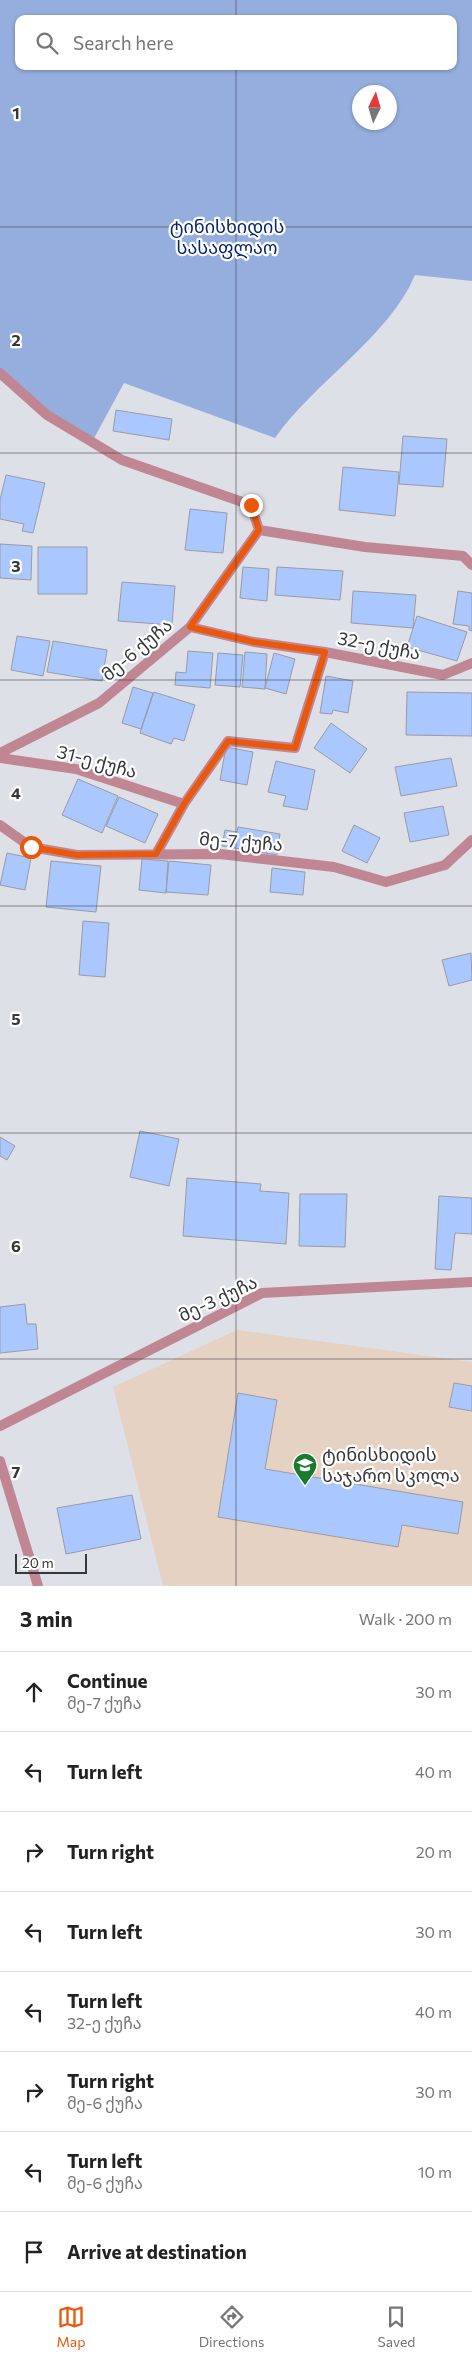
<!DOCTYPE html>
<meta charset="utf-8">
<style>
:root{--surface:#fff;--page:#f6f6f6;--text:#222;--muted:#767676;--line:#e0e0e0;--accent:#ea580c}
body{margin:0;font-family:Commissioner,"Noto Sans Georgian",sans-serif;background:var(--page);color:var(--text)}
.compass{position:absolute;left:352px;top:85px;width:45px;height:45px;border-radius:50%;background:var(--surface);box-shadow:0 1px 4px #0004;rotate:5deg}
.scale{position:absolute;left:15px;bottom:12px;width:72px;box-sizing:border-box;padding-left:5px;border:2px solid #36373a;border-top:0;font-size:14px;line-height:18px;white-space:nowrap;color:#36373a;-webkit-text-stroke:4px #fff;paint-order:stroke}
.stop{position:absolute;width:15px;height:15px;margin:-11px;border:4px solid #ea580c;border-radius:50%;background:#fff}
.stop.end{background:#ea580c;border-color:#fff;box-shadow:0 1px 5px #0008}
.list{margin:0;padding:0;list-style:none}
h2{display:flex;justify-content:space-between;align-items:center;height:65px;margin:0;padding:0 20px;font-size:21px}
h2 small{font-size:16px;font-weight:400;color:var(--muted)}
.list li{display:grid;grid-template-columns:32px 1fr auto;gap:15px;align-items:center;box-sizing:border-box;height:80px;padding:0 20px;border-top:1px solid var(--line)}
.list b{display:block;font-size:19px;white-space:nowrap}
.list p{margin:0;font-size:16px;white-space:nowrap;color:var(--muted)}
.list em{font-size:16px;font-style:normal;color:var(--muted)}
.icon{flex:none;width:28px;height:28px;fill:none;stroke:currentColor;stroke-width:2;stroke-linecap:round;stroke-linejoin:round}
.map{position:relative;flex:none;width:472px;height:1586px;overflow:hidden}
.search{position:absolute;background:var(--surface);box-shadow:0 1px 4px #0004;left:15px;right:15px;top:15px;height:55px;display:flex;align-items:center;gap:12px;box-sizing:border-box;padding:0 18px;border-radius:10px;color:var(--muted);font-size:19px}
.sheet{height:705px;background:var(--surface)}
nav{display:flex;justify-content:space-around;align-items:center;box-sizing:border-box;height:70px;border-top:1px solid var(--line);background:var(--surface);font-size:14px;color:var(--muted)}
nav a{display:grid;justify-items:center;gap:2px}
nav .on{color:var(--accent)}
.map>svg:first-child{display:block}
.education{fill:#e5d2c3}
.green{fill:#95aede;fill-rule:evenodd}
.building{fill:#aac7ff;stroke:#999ca1}
.lines{fill:none;stroke-linecap:round;stroke-linejoin:round}
.street{stroke:#c18693;stroke-width:10}
.route{stroke:#ea580c;stroke-width:6}
.grid{fill:none;stroke:#36373a;stroke-width:1;stroke-opacity:0.55}
.labels{text-anchor:middle;stroke-width:4.5;stroke-linejoin:round;paint-order:stroke}
.park-label{font-size:18px;fill:#062471;stroke:#fff}
.street-label{font-size:18px;fill:#36373a;stroke:#fff}
.poi-label{font-size:18px;fill:#36373a;stroke:#fff;text-anchor:start}
.grid-label{font-size:16px;text-anchor:middle;font-weight:bold;fill:#36373a;stroke:#fff;stroke-width:4.5;stroke-linejoin:round;paint-order:stroke}
</style>
<div class="map">
<svg width="472" height="1586" viewBox="0 0 472 1586">
<rect width="100%" height="100%" fill="#dde0e6"/>
<path class="education" d="M 237,1330 L 472,1362 L 472,1586 L 163,1586 L 113,1387 Z"/>
<path class="green" d="M 0,0 L 472,0 L 472,281 L 415,275 C 389,337 314,382 275,438 L 124,383 L 92,442 L 47,415 L 0,373 ZM 19,19 L 453,19 L 453,66 L 19,66 ZM 360,92 L 390,92 L 390,122 L 360,122 Z"/>
<path class="building" d="M 116,410 L 172,419 L 169,440 L 113,431 Z
M 403,436 L 447,439 L 443,487 L 399,484 Z
M 343,467 L 399,472 L 395,516 L 339,510 Z
M 6,475 L 45,483 L 33,533 L 22,531 L 24,524 L 0,519 L 0,500 Z
M 190,509 L 227,513 L 223,553 L 185,550 Z
M 0,544 L 32,546 L 31,580 L 0,578 Z
M 38,547 L 87,547 L 87,594 L 38,594 Z
M 243,567 L 269,569 L 267,601 L 240,598 Z
M 277,567 L 343,571 L 340,600 L 275,595 Z
M 122,582 L 175,586 L 172,625 L 118,621 Z
M 353,591 L 416,595 L 413,628 L 351,623 Z
M 458,591 L 472,593 L 472,631 L 469,630 L 469,626 L 453,624 Z
M 417,616 L 467,632 L 457,661 L 407,647 Z
M 17,636 L 50,641 L 43,676 L 11,670 Z
M 53,641 L 107,650 L 102,681 L 47,672 Z
M 188,651 L 213,653 L 210,688 L 175,685 L 176,672 L 186,673 Z
M 245,652 L 267,654 L 265,689 L 242,687 Z
M 218,653 L 243,655 L 240,687 L 215,685 Z
M 274,653 L 295,659 L 286,694 L 265,688 Z
M 326,676 L 353,681 L 348,713 L 333,710 L 332,714 L 320,713 Z
M 133,687 L 153,693 L 141,729 L 122,723 Z
M 154,692 L 195,705 L 184,741 L 174,738 L 171,744 L 140,733 Z
M 407,692 L 472,693 L 472,736 L 406,735 Z
M 331,723 L 367,749 L 350,773 L 314,748 Z
M 226,747 L 253,752 L 247,785 L 220,780 Z
M 451,758 L 457,786 L 401,796 L 395,767 Z
M 276,761 L 315,770 L 307,810 L 283,806 L 286,796 L 268,792 Z
M 78,779 L 118,796 L 102,833 L 62,815 Z
M 119,797 L 158,814 L 145,843 L 106,826 Z
M 443,806 L 449,835 L 410,842 L 404,813 Z
M 354,825 L 380,838 L 367,863 L 342,851 Z
M 238,827 L 280,834 L 277,855 L 222,846 L 225,830 L 237,832 Z
M 7,853 L 31,858 L 25,890 L 0,885 Z
M 142,859 L 168,861 L 166,893 L 139,890 Z
M 51,861 L 101,866 L 96,912 L 46,907 Z
M 169,861 L 211,865 L 208,895 L 166,892 Z
M 272,868 L 305,872 L 303,895 L 270,892 Z
M 83,921 L 109,923 L 105,977 L 79,975 Z
M 471,953 L 472,980 L 449,986 L 442,960 Z
M 140,1131 L 179,1139 L 169,1186 L 130,1177 Z
M 0,1137 L 15,1146 L 7,1160 L 0,1156 Z
M 187,1178 L 261,1184 L 260,1191 L 289,1193 L 286,1244 L 183,1236 Z
M 300,1194 L 347,1194 L 345,1247 L 299,1246 Z
M 439,1196 L 472,1198 L 472,1234 L 455,1233 L 451,1270 L 435,1269 Z
M 25,1304 L 27,1324 L 36,1324 L 38,1349 L 0,1353 L 0,1307 Z
M 454,1383 L 472,1386 L 472,1411 L 449,1407 Z
M 238,1393 L 277,1400 L 265,1469 L 463,1502 L 458,1534 L 402,1525 L 398,1547 L 218,1517 Z
M 132,1495 L 141,1539 L 66,1554 L 57,1508 Z"/>
<g class="lines">
<path class="street" d="M 0,373 L 47,415 L 122,460 L 251,505 L 259,530 L 365,547 L 463,556 L 472,565
M 190,627 L 254,642 L 325,652 L 443,675 L 472,663
M 0,753 L 99,703 L 190,627 L 259,530
M 0,758 L 76,769 L 184,804
M 0,825 L 31,847 L 77,855 L 220,854 L 334,867 L 386,882 L 445,865 L 472,840
M 156,854 L 184,804 L 228,741 L 295,748 L 325,652
M 0,1426 L 262,1293 L 472,1282
M 0,1461 L 38,1586"/>
</g>
<g class="lines">
<path class="route" d="M 31,847 L 77,855 L 156,854 L 184,804 L 228,741 L 295,748 L 325,652 L 254,642 L 190,627 L 259,530 L 251,505"/>
</g>
<path class="grid" d="M 236,0 L 236,19M 236,66 L 236,1586M 0,227 L 472,227M 0,453 L 472,453M 0,680 L 472,680M 0,906 L 472,906M 0,1133 L 472,1133M 0,1359 L 472,1359"/>
<defs>
<symbol id="school-pin" viewBox="-11 -11 22 30"><path d="M0 17L-7.5 6A9.5 9.5 0 1 1 7.5 6Z" fill="#1a7a2b" stroke="#fff"/><path d="M0-5L7-2L0 1L-7-2ZM-4 1L0 2.5L4 1V4Q0 6-4 4Z" fill="#fff"/></symbol>
</defs>
<g fill-rule="evenodd">
<use href="#school-pin" x="291" y="1451" width="28" height="38"/>
</g>
<g class="labels">
<g class="park-label">
<text x="227" y="233">ტინისხიდის<tspan x="227" dy="21">სასაფლაო</tspan></text>
</g>
<g class="street-label">
<text transform="translate(379 646) rotate(11)" y="6">32-ე ქუჩა</text>
<text transform="translate(137 650) rotate(-40)" y="6">მე-6 ქუჩა</text>
<text transform="translate(97 762) rotate(15)" y="6">31-ე ქუჩა</text>
<text transform="translate(241 842) rotate(4)" y="6">მე-7 ქუჩა</text>
<text transform="translate(218 1299) rotate(-25)" y="6">მე-3 ქუჩა</text>
</g>
<g class="poi-label">
<text x="322" y="1461">ტინისხიდის<tspan x="322" dy="21">საჯარო სკოლა</tspan></text>
</g>
</g>
<g class="grid-label">
<text x="16" y="119">1</text>
<text x="16" y="346">2</text>
<text x="16" y="572">3</text>
<text x="16" y="799">4</text>
<text x="16" y="1025">5</text>
<text x="16" y="1252">6</text>
<text x="16" y="1478">7</text>
</g>
</svg>
<svg class="compass" viewBox="-18 -18 36 36"><path d="M0-13l5 13h-10z" fill="#e53935"/><path d="M0 13l5-13h-10z" fill="#767676"/></svg>
<div class="scale">20 m</div>
<div class="stop" style="left:31px;top:847px"></div>
<div class="stop end" style="left:251px;top:505px"></div>
<div class="search"><svg class="icon" aria-label="search" viewBox="0 0 24 24"><circle cx="10" cy="10" r="6"/><path d="M15 15l6 6"/></svg>Search here</div>
</div>
<section class="sheet">
<h2>3 min<small>Walk · 200 m</small></h2>
<ul class="list">
<li><svg class="icon" aria-label="ahead" viewBox="0 0 24 24"><path d="M12 20V5M6 11l6-6 6 6"/></svg><div><b>Continue</b><p>მე-7 ქუჩა</p></div><em>30 m</em></li>
<li><svg class="icon" aria-label="left" viewBox="0 0 24 24"><path d="M17 20v-9H6M10 6l-5 5 5 5"/></svg><div><b>Turn left</b></div><em>40 m</em></li>
<li><svg class="icon" aria-label="right" viewBox="0 0 24 24"><path d="M7 20v-9h11M14 6l5 5-5 5"/></svg><div><b>Turn right</b></div><em>20 m</em></li>
<li><svg class="icon" aria-label="left" viewBox="0 0 24 24"><path d="M17 20v-9H6M10 6l-5 5 5 5"/></svg><div><b>Turn left</b></div><em>30 m</em></li>
<li><svg class="icon" aria-label="left" viewBox="0 0 24 24"><path d="M17 20v-9H6M10 6l-5 5 5 5"/></svg><div><b>Turn left</b><p>32-ე ქუჩა</p></div><em>40 m</em></li>
<li><svg class="icon" aria-label="right" viewBox="0 0 24 24"><path d="M7 20v-9h11M14 6l5 5-5 5"/></svg><div><b>Turn right</b><p>მე-6 ქუჩა</p></div><em>30 m</em></li>
<li><svg class="icon" aria-label="left" viewBox="0 0 24 24"><path d="M17 20v-9H6M10 6l-5 5 5 5"/></svg><div><b>Turn left</b><p>მე-6 ქუჩა</p></div><em>10 m</em></li>
<li><svg class="icon" aria-label="arrive" viewBox="0 0 24 24"><path d="M6 21V4h12l-3 4 3 4H6"/></svg><div><b>Arrive at destination</b></div></li>
</ul>
</section>
<nav>
<a class="on"><svg class="icon" aria-label="map" viewBox="0 0 24 24"><path d="M3 6l6-2 6 2 6-2v14l-6 2-6-2-6 2zM9 4v14M15 6v14"/></svg>Map</a>
<a><svg class="icon" aria-label="directions" viewBox="0 0 24 24"><path d="M12 3l9 9-9 9-9-9zM9 14v-3h6M13 9l2 2-2 2"/></svg>Directions</a>
<a><svg class="icon" aria-label="saved" viewBox="0 0 24 24"><path d="M7 4h10v16l-5-4-5 4z"/></svg>Saved</a>
</nav>
